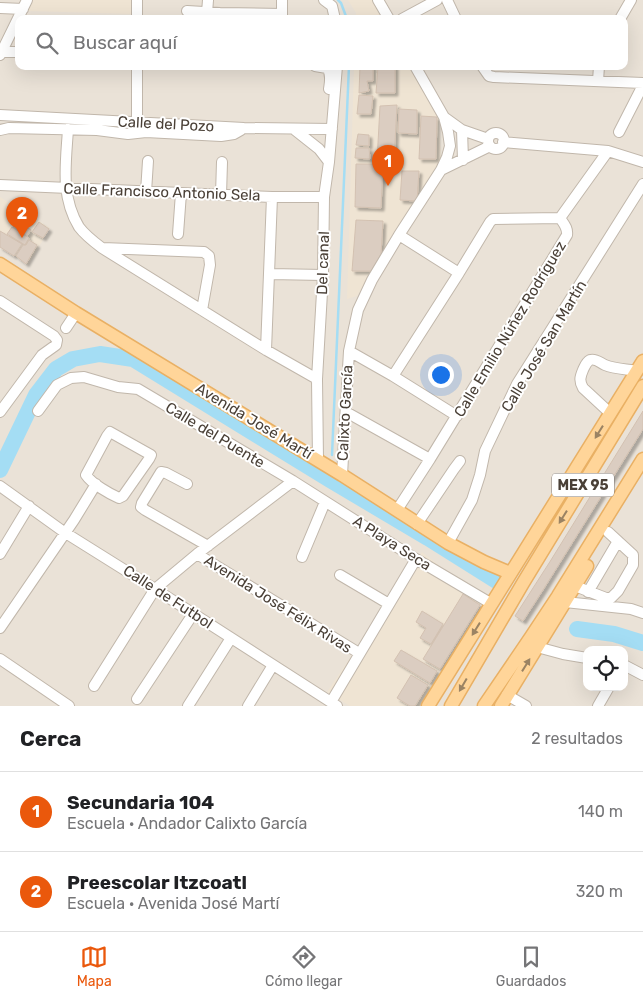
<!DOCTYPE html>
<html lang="es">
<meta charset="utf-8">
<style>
:root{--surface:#fff;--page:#f6f6f6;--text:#202124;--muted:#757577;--line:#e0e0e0;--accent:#ea580c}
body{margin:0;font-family:Rubik,sans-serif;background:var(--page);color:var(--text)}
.controls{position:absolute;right:15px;bottom:15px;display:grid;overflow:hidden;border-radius:10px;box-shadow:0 5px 20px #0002}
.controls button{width:45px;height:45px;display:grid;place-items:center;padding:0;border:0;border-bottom:1px solid var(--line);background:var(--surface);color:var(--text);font:25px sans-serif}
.you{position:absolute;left:440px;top:374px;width:18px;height:18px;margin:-12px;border:4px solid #fff;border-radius:50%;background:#1a73e8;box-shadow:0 0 0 8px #1a73e833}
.badge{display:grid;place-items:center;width:32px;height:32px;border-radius:50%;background:var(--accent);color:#fff;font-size:16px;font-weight:700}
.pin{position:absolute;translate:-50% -41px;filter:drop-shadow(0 1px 2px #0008)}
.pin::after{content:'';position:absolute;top:26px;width:18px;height:15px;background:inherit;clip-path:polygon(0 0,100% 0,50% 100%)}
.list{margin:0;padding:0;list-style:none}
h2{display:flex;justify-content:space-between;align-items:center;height:65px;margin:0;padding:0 20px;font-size:21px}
h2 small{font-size:16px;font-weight:400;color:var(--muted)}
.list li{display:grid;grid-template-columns:32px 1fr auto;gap:15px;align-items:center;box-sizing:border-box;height:80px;padding:0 20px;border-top:1px solid var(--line)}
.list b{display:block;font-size:19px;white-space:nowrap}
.list p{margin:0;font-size:16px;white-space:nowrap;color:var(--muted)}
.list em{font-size:16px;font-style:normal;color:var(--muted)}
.icon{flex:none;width:28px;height:28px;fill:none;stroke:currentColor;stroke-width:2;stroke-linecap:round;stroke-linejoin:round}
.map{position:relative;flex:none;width:643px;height:706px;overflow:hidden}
.search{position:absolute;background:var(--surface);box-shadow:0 5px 20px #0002;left:15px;right:15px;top:15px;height:55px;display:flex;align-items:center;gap:12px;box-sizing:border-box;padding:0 18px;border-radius:10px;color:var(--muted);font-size:19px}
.sheet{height:225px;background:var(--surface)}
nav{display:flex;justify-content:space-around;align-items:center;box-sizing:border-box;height:70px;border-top:1px solid var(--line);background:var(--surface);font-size:14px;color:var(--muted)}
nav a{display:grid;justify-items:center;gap:2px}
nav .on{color:var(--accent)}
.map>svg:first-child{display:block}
.residential{fill:#eae2d7;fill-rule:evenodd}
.education{fill:#efe4d3}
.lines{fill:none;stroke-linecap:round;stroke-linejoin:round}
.stream{stroke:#a4ddf4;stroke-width:2.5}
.river{stroke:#a4ddf4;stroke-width:16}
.building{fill:#dbcdc1;stroke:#d3c1b1;filter:url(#shadow)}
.minor-casing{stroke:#c1b7ab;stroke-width:12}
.major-casing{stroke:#e9b064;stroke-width:15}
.minor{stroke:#fff;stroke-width:10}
.major{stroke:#ffd599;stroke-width:12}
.oneway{fill:#9b8363}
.labels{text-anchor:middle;stroke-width:4;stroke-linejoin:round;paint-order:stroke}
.shield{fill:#fff;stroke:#807973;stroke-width:1}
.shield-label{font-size:14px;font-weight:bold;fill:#4a4037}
.street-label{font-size:15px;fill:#4a4037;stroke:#fff}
</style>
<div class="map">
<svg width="643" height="706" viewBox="0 0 643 706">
<defs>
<filter id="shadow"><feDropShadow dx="3" dy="3" stdDeviation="1" flood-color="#0004"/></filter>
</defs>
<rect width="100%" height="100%" fill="#f5f0ea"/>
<path class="residential" d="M 0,0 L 643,0 L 643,706 L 0,706 ZM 19,19 L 624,19 L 624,66 L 19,66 ZM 587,650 L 624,650 L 624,687 L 587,687 Z"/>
<path class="education" d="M 33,0 L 133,0 L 133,14 L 27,11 Z
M 348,0 L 372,0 L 383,19 L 356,19 L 356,13 Z
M 354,66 L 413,66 L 440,109 L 439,126 L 441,157 L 435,171 L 357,296 L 347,299 Z
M 0,197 L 50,228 L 28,265 L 0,247 Z
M 422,552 L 488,604 L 422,706 L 350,706 L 327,692 Z"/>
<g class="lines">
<path class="stream" d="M 338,0 L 341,3 L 347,19
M 332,455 L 349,66
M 330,480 L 330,478"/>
<path class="river" d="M 0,470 L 36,395 L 56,369 L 73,359 L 100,354 L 133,359 L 330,480 L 428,538 L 498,582
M 577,629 L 614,634 L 643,643"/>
</g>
<path class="building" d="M 360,66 L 373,66 L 373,81 L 367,81 L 369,91 L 359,93 Z
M 378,66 L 395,66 L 395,93 L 376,93 Z
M 359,95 L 373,96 L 371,114 L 357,114 Z
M 397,105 L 394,161 L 377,161 L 380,106 Z
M 399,109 L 417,110 L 417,134 L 398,133 Z
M 421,116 L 437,117 L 436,159 L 419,159 Z
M 358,134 L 369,135 L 369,146 L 356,145 Z
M 356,148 L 369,148 L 370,159 L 355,158 Z
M 356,164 L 383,164 L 381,208 L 355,207 Z
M 402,171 L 419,171 L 417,201 L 400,200 Z
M 356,220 L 383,221 L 381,254 L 371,271 L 352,271 Z
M 17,221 L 31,230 L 27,236 L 13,227 Z
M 39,222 L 49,229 L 43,238 L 32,232 Z
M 12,227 L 29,238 L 25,245 L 7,234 Z
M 0,231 L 22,244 L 14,256 L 0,247 Z
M 29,240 L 37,245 L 26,264 L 16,256 L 23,245 L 26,245 Z
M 643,411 L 643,429 L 543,590 L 523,621 L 515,616 L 551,560 Z
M 463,594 L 480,605 L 440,669 L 423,659 Z
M 422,611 L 443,624 L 431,644 L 420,638 L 426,628 L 416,622 Z
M 401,650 L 437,671 L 430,683 L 394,661 Z
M 411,675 L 428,685 L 415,706 L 410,706 L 397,698 Z"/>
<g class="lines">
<defs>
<path id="minor" d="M 324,0 L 332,6 L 335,19
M 378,0 L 389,19
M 447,0 L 456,19
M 0,8 L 23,9
M 187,11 L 220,13 L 282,14
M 207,13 L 208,0
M 137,19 L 137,0
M 282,19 L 282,0
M 402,19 L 437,0
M 620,19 L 631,0
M 2,52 L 19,52
M 0,55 L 27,0
M 137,66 L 137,122
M 315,66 L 327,68 C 332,74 330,82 329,89
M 482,66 L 489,76 L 494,77 L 643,83
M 598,81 L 599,66
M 0,115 L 244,128 L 332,129
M 444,117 L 462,130 L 488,139
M 68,129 C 66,163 60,196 79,227 C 85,235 94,242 102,248 L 266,350 L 317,379
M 0,130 L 9,128 L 97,130 L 128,134 L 146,132 L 221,136 L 234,134 L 241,130
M 295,130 L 319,149 L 329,162
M 462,130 L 463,160
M 619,132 L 643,85
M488 141a8 8 0 1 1 16 0a8 8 0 1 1-16 0Z
M 503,142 L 608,151 L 643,162
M 441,170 L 490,146
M 0,185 L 272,197 L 324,197
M 146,192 L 148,161
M 221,195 L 222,162
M 560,218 L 608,151
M 178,234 L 181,193
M 399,235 L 459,273
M 103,248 L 204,252 L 209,256 L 210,265 L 202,310
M 270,274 L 323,275
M 0,301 L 54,336 L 57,340 L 56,345 L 42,355 L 0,412
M 66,328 L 76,313
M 266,350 L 272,197
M 349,351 L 393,376 L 457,416
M 393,376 L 459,273 L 490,222 L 493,219 L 560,218
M 38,411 L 57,385 L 71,378 L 84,377 L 118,387 L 138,389 L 293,481 L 416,559 L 492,604
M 346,412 L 430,459
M 610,413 L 583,388 C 579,381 580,377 583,370 C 585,366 586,362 590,360 C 596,358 600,363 605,365 C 615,369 626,369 637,371
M 110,432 L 151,455 L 149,459 L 123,496 L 119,498 C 110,494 92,484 86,475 L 107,436 Z
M 318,460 L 317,379 L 323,275 L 324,197 L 329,162 L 337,66
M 342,475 L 349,351 L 358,310 L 372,280 L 399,235 L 441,170 L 447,157 L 450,146 L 448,132 L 444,117 L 415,66
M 187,484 L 166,473 L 161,472 L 142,503 L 141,507 L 145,510 L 208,546
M 0,486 L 64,532 L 155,589 L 337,706
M 397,510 L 430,459 L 567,235 C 568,228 564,224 560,218
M 417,524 L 454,469 L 460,461
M 448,543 L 472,500 L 480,475 L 485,451 L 517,384 L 643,184
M 0,554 L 29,506
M 197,554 L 359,653
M 302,557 L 325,502
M 340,575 L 389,604
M 575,586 L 606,598 L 611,598 L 618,591 L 633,565 L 633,555 L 608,532
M 588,592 L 618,541
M 565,602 L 631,609 L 643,613
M 0,628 L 74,520 L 96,484
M 537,647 L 563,654 L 587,658
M 0,659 L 69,706
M 624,665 L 643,675
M 94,686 L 155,589 L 197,554 L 293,481
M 507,695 L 526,706
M 137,699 L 193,614
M 331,702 L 416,559
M 188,706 L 231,638
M 248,706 L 273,665
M 598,706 L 609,687"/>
<path id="major" d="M 0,264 L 76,313 L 342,475 L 448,543 L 484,562 L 510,573
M 428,706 L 643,361
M 451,706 L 523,583 L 643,386
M 484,706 L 531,637 L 558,596 L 643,459
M 501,706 L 587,566"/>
</defs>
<use href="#minor" class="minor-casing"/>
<use href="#major" class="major-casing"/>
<use href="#minor" class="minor"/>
<use href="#major" class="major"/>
</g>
<defs><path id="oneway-solid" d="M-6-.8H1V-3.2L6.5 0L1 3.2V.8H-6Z" transform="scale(1.25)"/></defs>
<g class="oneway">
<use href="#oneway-solid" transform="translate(599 432) rotate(122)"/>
<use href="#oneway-solid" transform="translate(563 517) rotate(122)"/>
<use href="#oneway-solid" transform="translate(476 629) rotate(122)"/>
<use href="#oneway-solid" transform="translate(526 665) rotate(-58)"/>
<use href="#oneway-solid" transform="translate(463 685) rotate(120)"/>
</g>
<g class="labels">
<rect class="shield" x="552" y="473.5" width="62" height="23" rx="4"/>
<g class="shield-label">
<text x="583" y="490">MEX 95</text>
</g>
<g class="street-label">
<text transform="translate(166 124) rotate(3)" y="5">Calle del Pozo</text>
<text transform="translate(162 192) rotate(2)" y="5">Calle Francisco Antonio Sela</text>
<text transform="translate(323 263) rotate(-88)" y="5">Del canal</text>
<text transform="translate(510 329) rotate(-59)" y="5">Calle Emilio Núñez Rodríguez</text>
<text transform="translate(544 346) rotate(-59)" y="5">Calle José San Martín</text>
<text transform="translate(345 413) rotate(-87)" y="5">Calixto García</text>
<text transform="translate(254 421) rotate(31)" y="5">Avenida José Martí</text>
<text transform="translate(215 435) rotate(31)" y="5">Calle del Puente</text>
<text transform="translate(392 543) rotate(32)" y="5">A Playa Seca</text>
<text transform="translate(168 597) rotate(33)" y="5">Calle de Futbol</text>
<text transform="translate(278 604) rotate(32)" y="5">Avenida José Félix Rivas</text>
</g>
</g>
</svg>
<div class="controls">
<button><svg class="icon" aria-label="locate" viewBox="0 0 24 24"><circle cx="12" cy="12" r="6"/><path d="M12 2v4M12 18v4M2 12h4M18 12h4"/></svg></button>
</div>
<div class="you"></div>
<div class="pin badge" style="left:388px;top:186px">1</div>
<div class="pin badge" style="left:22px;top:238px">2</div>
<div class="search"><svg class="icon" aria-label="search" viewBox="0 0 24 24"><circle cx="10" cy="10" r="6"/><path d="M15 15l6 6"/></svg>Buscar aquí</div>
</div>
<section class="sheet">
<h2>Cerca<small>2 resultados</small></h2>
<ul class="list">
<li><span class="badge">1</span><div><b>Secundaria 104</b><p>Escuela · Andador Calixto García</p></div><em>140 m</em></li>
<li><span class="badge">2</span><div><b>Preescolar Itzcoatl</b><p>Escuela · Avenida José Martí</p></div><em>320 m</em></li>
</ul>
</section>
<nav>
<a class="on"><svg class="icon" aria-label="map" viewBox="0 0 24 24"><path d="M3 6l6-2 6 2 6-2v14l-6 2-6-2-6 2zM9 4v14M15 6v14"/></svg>Mapa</a>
<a><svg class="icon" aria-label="directions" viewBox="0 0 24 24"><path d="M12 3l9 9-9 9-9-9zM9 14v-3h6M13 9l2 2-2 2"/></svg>Cómo llegar</a>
<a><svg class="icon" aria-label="saved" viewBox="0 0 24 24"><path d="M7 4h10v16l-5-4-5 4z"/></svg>Guardados</a>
</nav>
